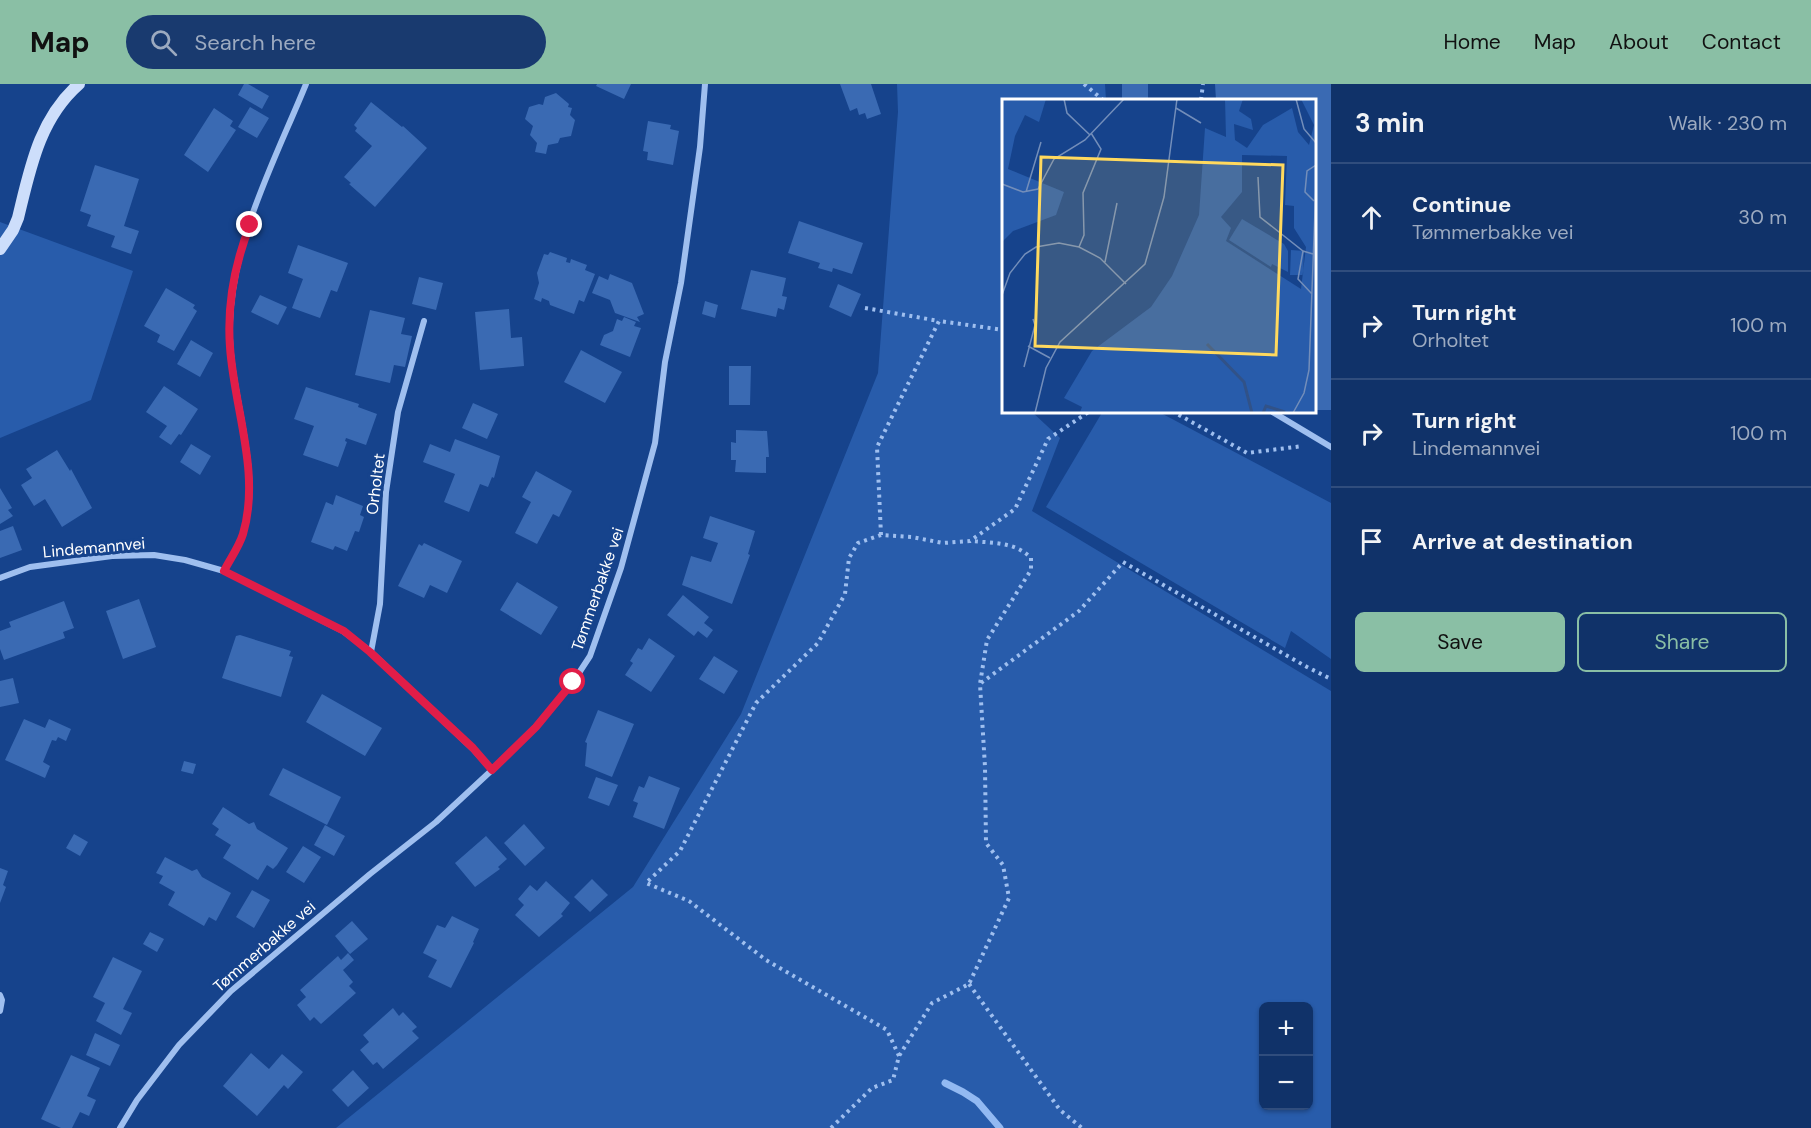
<!DOCTYPE html>
<meta charset="utf-8">
<style>
:root{--surface:#103269;--page:#193a6f;--text:#f1f3f6;--muted:#9caac0;--line:#304d7d;--accent:#8abfa5}
body{margin:0;font-family:"DM Sans",sans-serif;background:var(--page);color:var(--text)}
.controls{position:absolute;right:18px;bottom:18px;display:grid;overflow:hidden;border-radius:9px;box-shadow:0 2px 4px #0004}
.controls button{width:54px;height:54px;display:grid;place-items:center;padding:0;border:0;border-bottom:2px solid var(--line);background:var(--surface);color:var(--text);font:30px sans-serif}
.stop{position:absolute;width:18px;height:18px;margin:-14px;border:4px solid #e11d48;border-radius:50%;background:#fff}
.stop.end{background:#e11d48;border-color:#fff;box-shadow:0 2px 6px #0008}
.list{margin:0;padding:0;list-style:none}
h2{display:flex;justify-content:space-between;align-items:center;height:78px;margin:0;padding:0 24px;font-size:26px}
h2 small{font-size:20px;font-weight:400;color:var(--muted)}
.list li{display:grid;grid-template-columns:39px 1fr auto;gap:18px;align-items:center;box-sizing:border-box;height:108px;padding:0 24px;border-top:2px solid var(--line)}
.list b{display:block;font-size:22px;white-space:nowrap}
.list p{margin:0;font-size:20px;white-space:nowrap;color:var(--muted)}
.list em{font-size:20px;font-style:normal;color:var(--muted)}
.actions{display:flex;gap:12px;padding:18px 24px}
.actions a{flex:1;padding:14px 0;border:2px solid var(--accent);border-radius:9px;text-align:center;font-size:21px;color:var(--accent)}
.actions .main{background:var(--accent);color:#111}
.icon{flex:none;width:33px;height:33px;fill:none;stroke:currentColor;stroke-width:2;stroke-linecap:round;stroke-linejoin:round}
.map{position:relative;flex:none;width:1331px;height:1044px;overflow:hidden}
header{display:flex;align-items:center;gap:36px;box-sizing:border-box;height:84px;padding:0 30px;background:var(--accent);color:#111}
header strong{font-size:28px}
nav{display:flex;gap:33px;margin-inline-start:auto;font-size:21px}
.search{width:420px;height:54px;background:var(--page);display:flex;align-items:center;gap:15px;box-sizing:border-box;padding:0 21px;border-radius:33px;color:var(--muted);font-size:22px}
main{display:flex}
aside{flex:1;background:var(--surface)}
.map>svg:first-child{display:block}
.green{fill:#285cab;fill-rule:evenodd}
.lines{fill:none;stroke-linecap:round;stroke-linejoin:round}
.stream{stroke:#92b9f2;stroke-width:7}
.building{fill:#3a6ab3}
.path{stroke:#9fbfef;stroke-width:4;stroke-dasharray:3 4.5;stroke-linecap:butt}
.minor{stroke:#9fbfef;stroke-width:6}
.secondary{stroke:#cddefb;stroke-width:12}
.route{stroke:#e11d48;stroke-width:8}
.labels{text-anchor:middle;stroke-width:6;stroke-linejoin:round;paint-order:stroke}
.street-label{font-size:16px;fill:#fff;stroke:#16438c}
.inset-river{fill:none;stroke:#315288;stroke-width:3}
.inset-road{fill:none;stroke:#738eba;stroke-width:1.5}
.view{fill:#ffd95e;fill-opacity:0.15;stroke:#ffd95e;stroke-width:3}
.inset-edge{fill:none;stroke:#fff;stroke-width:3}
</style>
<header>
<strong>Map</strong>
<div class="search"><svg class="icon" aria-label="search" viewBox="0 0 24 24"><circle cx="10" cy="10" r="6"/><path d="M15 15l6 6"/></svg>Search here</div>
<nav><a>Home</a><a>Map</a><a>About</a><a>Contact</a></nav>
</header>
<main>
<div class="map">
<svg width="1331" height="1044" viewBox="0 0 1331 1044">
<rect width="100%" height="100%" fill="#16438c"/>
<path class="green" d="M 897,0 L 1105,0 L 1106,16 L 1004,16 L 1004,296 L 1002,300 L 1004,302 L 1004,327 L 1031,327 L 1060,354 L 1032,427 L 1331,607 L 1331,1044 L 336,1044 L 633,803 L 741,630 L 878,289 L 898,28 ZM 1264,922 L 1308,922 L 1308,1022 L 1264,1022 Z
M 0,138 L 133,187 L 91,316 L 0,354 Z
M 1103,327 L 1157,327 L 1331,419 L 1331,575 L 1291,547 L 1285,564 L 1046,423 Z"/>
<g class="lines">
<path class="stream" d="M 945,999 L 963,1008 L 977,1017 L 1000,1044"/>
</g>
<path class="building" d="M 244,0 L 248,0 L 269,12 L 262,25 L 238,11 Z
M 597,0 L 631,0 L 624,15 L 596,2 Z
M 840,0 L 871,0 L 881,30 L 867,35 L 865,29 L 859,31 L 857,24 L 850,27 Z
M 1122,0 L 1148,0 L 1148,16 L 1122,16 Z
M 1215,0 L 1331,0 L 1331,326 L 1314,326 L 1314,16 L 1216,16 Z
M 556,9 L 569,20 L 568,23 L 572,24 L 570,31 L 575,36 L 571,52 L 560,54 L 558,59 L 548,61 L 546,70 L 535,68 L 537,59 L 530,51 L 533,42 L 525,35 L 529,23 L 539,20 L 543,21 L 545,13 Z
M 371,18 L 402,43 L 403,42 L 427,64 L 375,123 L 349,100 L 351,99 L 344,93 L 372,62 L 355,47 L 357,44 L 354,41 Z
M 250,23 L 269,34 L 257,54 L 238,43 Z
M 214,24 L 233,37 L 230,42 L 236,46 L 208,88 L 184,71 Z
M 648,37 L 671,41 L 670,45 L 679,47 L 673,81 L 647,76 L 648,68 L 643,67 Z
M 95,81 L 139,95 L 124,142 L 139,147 L 131,170 L 111,163 L 115,152 L 87,142 L 91,131 L 80,127 Z
M 799,137 L 863,159 L 852,190 L 833,184 L 832,188 L 818,184 L 820,179 L 788,169 Z
M 298,161 L 348,179 L 337,208 L 331,206 L 320,234 L 292,224 L 303,195 L 288,189 Z
M 550,168 L 567,174 L 566,178 L 570,179 L 571,175 L 587,181 L 585,186 L 595,190 L 584,218 L 579,216 L 574,230 L 550,221 L 549,217 L 542,214 L 541,218 L 534,215 L 539,199 L 537,189 L 544,170 L 548,171 Z
M 751,186 L 786,194 L 782,212 L 787,213 L 784,226 L 778,224 L 776,233 L 741,225 Z
M 610,190 L 632,199 L 644,230 L 637,233 L 640,238 L 615,229 L 610,216 L 592,209 L 599,192 L 608,196 Z
M 419,193 L 443,199 L 436,226 L 412,220 Z
M 838,200 L 861,210 L 851,233 L 829,223 Z
M 166,204 L 195,221 L 193,224 L 197,227 L 174,267 L 157,258 L 160,251 L 144,242 Z
M 260,211 L 287,223 L 278,241 L 251,228 Z
M 705,217 L 718,221 L 715,234 L 702,230 Z
M 509,225 L 511,254 L 522,253 L 524,282 L 480,286 L 475,228 Z
M 370,226 L 405,234 L 401,250 L 412,252 L 405,283 L 394,281 L 390,299 L 355,291 Z
M 624,233 L 636,238 L 634,242 L 641,244 L 630,273 L 600,261 L 604,251 L 613,247 L 617,235 L 622,237 Z
M 191,256 L 213,269 L 200,293 L 177,280 Z
M 581,266 L 622,288 L 605,319 L 564,298 Z
M 729,282 L 751,282 L 750,321 L 729,321 Z
M 164,302 L 198,325 L 181,351 L 179,350 L 171,361 L 159,353 L 167,342 L 146,328 Z
M 306,303 L 359,320 L 358,323 L 377,330 L 366,361 L 346,354 L 345,357 L 347,358 L 338,383 L 303,371 L 314,342 L 294,335 Z
M 473,319 L 498,330 L 487,355 L 462,344 Z
M 736,346 L 767,347 L 769,373 L 766,373 L 766,389 L 735,388 L 736,376 L 731,376 L 731,358 L 736,359 Z
M 455,355 L 500,372 L 494,394 L 492,393 L 488,403 L 480,400 L 469,428 L 444,418 L 455,390 L 423,378 L 430,360 L 450,368 Z
M 191,360 L 211,372 L 200,391 L 180,378 Z
M 57,366 L 70,387 L 71,385 L 92,424 L 62,443 L 45,415 L 34,422 L 21,401 L 32,394 L 26,385 Z
M 536,387 L 572,407 L 559,433 L 553,430 L 537,460 L 515,449 L 531,418 L 522,413 Z
M 0,404 L 12,424 L 8,426 L 13,432 L 0,440 Z
M 336,411 L 363,422 L 360,431 L 364,433 L 359,448 L 355,447 L 347,467 L 335,462 L 333,466 L 311,458 L 326,418 L 333,421 Z
M 710,432 L 755,447 L 748,470 L 750,471 L 732,520 L 682,501 L 691,472 L 711,478 L 718,459 L 703,454 Z
M 13,442 L 22,466 L 0,474 L 0,447 Z
M 424,459 L 462,477 L 447,509 L 430,501 L 424,514 L 398,502 L 419,460 L 422,462 Z
M 517,498 L 558,523 L 541,551 L 500,526 Z
M 683,511 L 709,533 L 704,539 L 713,546 L 707,554 L 698,547 L 694,552 L 667,531 Z
M 139,515 L 156,563 L 123,575 L 106,527 Z
M 64,517 L 74,544 L 63,548 L 65,554 L 4,576 L 0,565 L 0,547 L 11,543 L 9,538 Z
M 240,551 L 291,567 L 289,572 L 293,573 L 281,613 L 222,594 L 236,552 Z
M 649,554 L 675,572 L 651,608 L 625,591 L 633,579 L 630,577 L 638,564 L 642,566 Z
M 714,572 L 738,587 L 724,610 L 699,595 Z
M 13,594 L 19,619 L 0,623 L 0,597 Z
M 322,610 L 382,644 L 365,672 L 306,638 Z
M 598,626 L 634,640 L 612,693 L 585,682 L 587,659 L 585,658 Z
M 24,635 L 45,644 L 49,635 L 71,645 L 66,657 L 58,653 L 56,657 L 52,656 L 43,678 L 50,682 L 45,694 L 5,676 Z
M 184,677 L 196,680 L 193,690 L 181,687 Z
M 283,684 L 341,713 L 327,741 L 269,711 Z
M 649,692 L 680,704 L 664,745 L 633,733 L 638,719 L 633,717 L 639,702 L 644,704 Z
M 596,693 L 618,701 L 609,722 L 588,714 Z
M 223,723 L 249,740 L 254,738 L 257,745 L 288,764 L 277,781 L 273,785 L 267,781 L 258,796 L 223,774 L 231,761 L 215,751 L 219,745 L 212,740 Z
M 524,740 L 545,764 L 525,782 L 504,759 Z
M 325,741 L 345,752 L 334,772 L 314,761 Z
M 74,750 L 88,758 L 80,772 L 66,764 Z
M 486,752 L 507,775 L 498,783 L 500,785 L 475,803 L 455,779 Z
M 303,762 L 321,773 L 304,799 L 286,788 Z
M 165,773 L 192,787 L 197,785 L 202,793 L 231,809 L 216,837 L 209,833 L 204,842 L 168,821 L 175,808 L 159,799 L 163,792 L 156,789 Z
M 0,784 L 8,787 L 3,801 L 6,803 L 0,819 Z
M 592,795 L 608,811 L 590,828 L 574,813 Z
M 546,797 L 570,819 L 561,830 L 563,832 L 539,853 L 515,831 L 524,821 L 518,815 L 530,801 L 537,807 Z
M 252,806 L 270,816 L 254,844 L 236,833 Z
M 452,832 L 479,845 L 473,858 L 474,859 L 451,904 L 428,893 L 437,876 L 423,869 L 437,841 L 445,844 Z
M 352,837 L 368,855 L 350,870 L 335,852 Z
M 150,848 L 164,855 L 157,868 L 143,860 Z
M 348,869 L 354,876 L 343,886 L 353,898 L 349,902 L 356,909 L 321,940 L 314,933 L 310,937 L 297,921 L 306,913 L 300,906 L 338,872 L 341,876 Z
M 113,873 L 142,887 L 123,925 L 132,929 L 121,951 L 96,937 L 105,919 L 93,913 Z
M 393,924 L 399,932 L 403,928 L 417,943 L 412,947 L 419,954 L 383,985 L 377,978 L 373,981 L 360,966 L 369,958 L 363,951 Z
M 95,949 L 120,961 L 110,982 L 86,971 Z
M 251,969 L 269,985 L 282,970 L 303,988 L 288,1005 L 284,1001 L 257,1032 L 223,1002 Z
M 71,971 L 100,984 L 87,1012 L 96,1016 L 89,1032 L 80,1028 L 72,1044 L 61,1044 L 41,1035 Z
M 353,986 L 369,1004 L 348,1023 L 332,1006 Z"/>
<g class="lines">
<path class="path" d="M 1084,0 L 1103,16
M 1201,16 L 1203,0
M 865,224 L 939,237
M 1172,327 L 1247,369 L 1303,362
M 881,451 L 877,363 L 939,237 L 1004,246
M 981,599 L 1079,527 L 1123,478 L 1307,583 L 1331,595
M 969,900 L 1060,1026 L 1082,1044
M 899,972 L 887,946 L 766,876 L 689,817 L 646,799 L 680,767 L 756,619 L 818,559 L 845,510 L 849,474 L 858,459 L 881,451 L 912,453 L 943,459 L 970,457 L 1015,425 L 1048,355 L 1090,327
M 831,1044 L 872,1004 L 893,996 L 899,972 L 932,919 L 969,900 L 1009,814 L 1003,781 L 986,759 L 985,683 L 980,600 L 987,556 L 1031,486 L 1031,474 C 1016,458 992,459 971,457"/>
<path class="minor" d="M 1271,327 L 1331,363
M 224,487 C 230,475 239,463 243,450 C 264,383 227,307 230,238 C 233,154 275,76 306,0
M 0,494 L 30,483 L 112,472 L 154,471 L 185,476 L 224,487 L 343,547 L 371,568 L 473,665 L 492,686
M 371,568 L 380,520 L 386,408 L 398,328 L 424,237
M 0,911 L 2,916 L 0,927
M 120,1044 L 137,1016 L 179,961 L 231,907 L 370,790 L 436,738 L 492,686 L 536,643 L 573,598 L 590,572 L 621,484 L 655,359 L 665,278 L 681,199 L 700,63 L 705,0"/>
<path class="secondary" d="M 0,165 L 13,146 L 18,134 C 30,85 39,35 79,0"/>
</g>
<g class="lines">
<path class="route" d="M 250,141 C 235,179 227,222 230,263 C 234,324 261,389 243,450 C 239,463 230,475 224,487 L 344,547 L 370,568 L 473,664 L 492,686 L 536,643 L 573,598"/>
</g>
<g class="labels">
<g class="street-label">
<text transform="translate(375 400) rotate(-83)" y="6">Orholtet</text>
<text transform="translate(94 463) rotate(-5)" y="6">Lindemannvei</text>
<text transform="translate(597 505) rotate(-71)" y="6">Tømmerbakke vei</text>
<text transform="translate(264 862) rotate(-41)" y="6">Tømmerbakke vei</text>
</g>
</g>
<g transform="translate(1002 15)">
<rect width="314" height="314" fill="#16438c"/>
<path d="M 0,0 L 44,0 L 37,23 L 23,16 L 13,37 L 6,70 L 62,93 L 54,116 L 11,132 L 0,143 ZM 223,0 L 241,0 L 237,12 L 249,20 L 251,31 L 232,25 L 233,41 L 245,49 L 261,26 L 290,9 L 296,33 L 307,46 L 312,26 L 299,0 L 313,2 L 313,313 L 78,313 L 80,308 L 62,299 L 90,252 L 149,208 L 170,177 L 197,116 L 203,29 L 224,38 ZM 240,56 L 285,57 L 283,106 L 292,107 L 292,129 L 304,148 L 299,190 L 224,142 L 229,129 L 219,118 L 240,93 ZM 240,120 L 282,145 L 286,152 L 286,173 L 270,165 L 269,168 L 227,141 ZM 289,151 L 302,152 L 301,176 L 288,176 Z" fill="#285cab" fill-rule="evenodd"/>
<path class="inset-river" d="M 205,245 L 242,283 L 250,314M 261,314 L 264,307 L 283,313"/>
<path class="inset-road" d="M 62,0 L 65,14 L 88,36M 294,0 L 302,30 L 314,44M 174,9 L 199,24M 256,78 L 258,118 L 301,152 L 311,155M 0,85 L 21,93 L 36,90 L 52,60 L 83,41 L 122,0M 24,93 L 39,43M 312,102 L 303,93 L 305,72 L 314,66M 77,148 L 82,136 L 81,94 L 99,50 L 89,34M 301,152 L 296,180 L 310,195M 103,163 L 115,104M 0,196 L 8,174 L 23,155 L 34,148 L 57,144 L 77,148 L 98,159 L 124,185M 26,247 L 48,259M 22,268 L 33,226 L 31,220M 33,314 L 44,269 L 58,243 L 143,165 L 162,98 L 175,0M 291,314 L 302,294 L 307,271 L 314,85"/>
<path class="view" d="M 39,58 L 281,66 L 274,256 L 33,247 Z"/>
<rect width="314" height="314" class="inset-edge"/>
</g>
</svg>
<div class="controls">
<button>+</button>
<button>−</button>
</div>
<div class="stop" style="left:573px;top:598px"></div>
<div class="stop end" style="left:250px;top:141px"></div>
</div>
<aside>
<h2>3 min<small>Walk · 230 m</small></h2>
<ul class="list">
<li><svg class="icon" aria-label="ahead" viewBox="0 0 24 24"><path d="M12 20V5M6 11l6-6 6 6"/></svg><div><b>Continue</b><p>Tømmerbakke vei</p></div><em>30 m</em></li>
<li><svg class="icon" aria-label="right" viewBox="0 0 24 24"><path d="M7 20v-9h11M14 6l5 5-5 5"/></svg><div><b>Turn right</b><p>Orholtet</p></div><em>100 m</em></li>
<li><svg class="icon" aria-label="right" viewBox="0 0 24 24"><path d="M7 20v-9h11M14 6l5 5-5 5"/></svg><div><b>Turn right</b><p>Lindemannvei</p></div><em>100 m</em></li>
<li><svg class="icon" aria-label="arrive" viewBox="0 0 24 24"><path d="M6 21V4h12l-3 4 3 4H6"/></svg><div><b>Arrive at destination</b></div></li>
</ul>
<div class="actions"><a class="main">Save</a><a>Share</a></div>
</aside>
</main>
